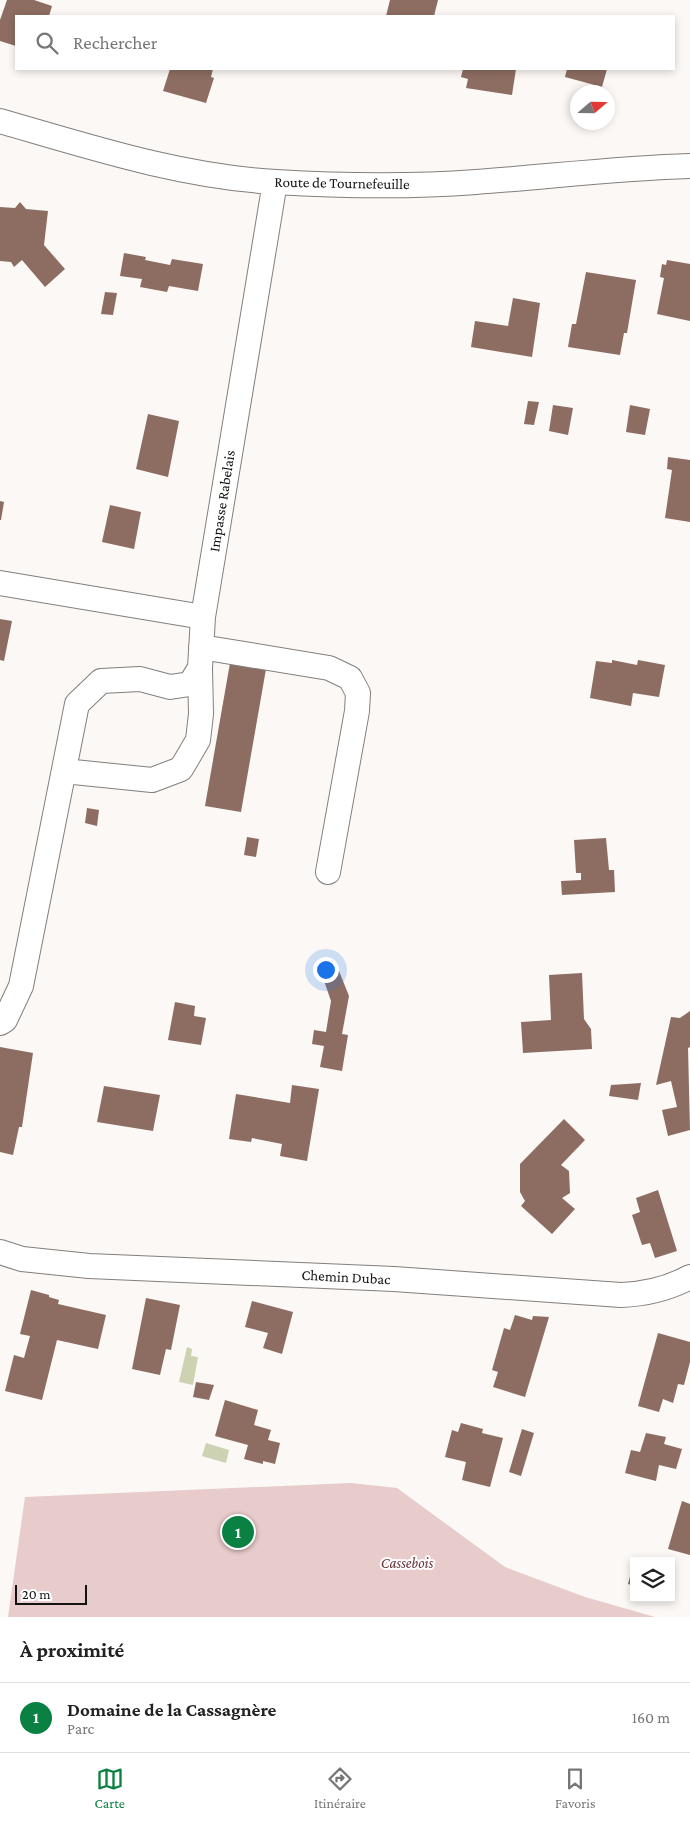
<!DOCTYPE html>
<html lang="fr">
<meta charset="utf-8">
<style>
:root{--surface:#fff;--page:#f6f6f6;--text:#222;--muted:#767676;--line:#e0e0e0;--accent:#0b8043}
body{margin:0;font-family:"Crimson Pro",serif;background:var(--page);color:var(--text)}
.controls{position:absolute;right:15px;bottom:15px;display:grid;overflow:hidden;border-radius:0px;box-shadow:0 2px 8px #0003}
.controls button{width:45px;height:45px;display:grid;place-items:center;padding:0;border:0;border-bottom:1px solid var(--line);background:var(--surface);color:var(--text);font:25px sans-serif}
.compass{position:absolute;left:570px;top:85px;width:45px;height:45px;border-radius:50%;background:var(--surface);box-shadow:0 2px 8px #0003;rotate:70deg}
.scale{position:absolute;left:15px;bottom:12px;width:72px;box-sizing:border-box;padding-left:5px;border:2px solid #131211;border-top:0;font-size:14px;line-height:18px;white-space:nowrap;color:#131211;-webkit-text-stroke:4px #fff;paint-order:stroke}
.you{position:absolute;left:325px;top:969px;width:18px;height:18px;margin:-12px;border:4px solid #fff;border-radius:50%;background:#1a73e8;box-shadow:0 0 0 8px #1a73e833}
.badge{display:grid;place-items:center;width:32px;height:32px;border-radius:50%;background:var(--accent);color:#fff;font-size:16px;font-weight:700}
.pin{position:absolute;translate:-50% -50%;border:2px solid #fff;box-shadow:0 1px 5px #0006}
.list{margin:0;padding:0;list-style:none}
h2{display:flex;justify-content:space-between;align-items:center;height:65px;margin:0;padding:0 20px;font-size:21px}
h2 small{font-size:16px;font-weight:400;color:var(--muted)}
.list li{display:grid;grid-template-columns:32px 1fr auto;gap:15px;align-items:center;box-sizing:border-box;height:70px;padding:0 20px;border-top:1px solid var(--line)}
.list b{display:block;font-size:19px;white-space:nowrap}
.list p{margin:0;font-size:16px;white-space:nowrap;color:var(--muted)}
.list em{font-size:16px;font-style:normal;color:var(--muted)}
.icon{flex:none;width:28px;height:28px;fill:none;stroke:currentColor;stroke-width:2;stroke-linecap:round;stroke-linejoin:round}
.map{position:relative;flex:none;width:690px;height:1617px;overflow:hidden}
.search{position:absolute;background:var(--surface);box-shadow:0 2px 8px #0003;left:15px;right:15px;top:15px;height:55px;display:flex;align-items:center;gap:12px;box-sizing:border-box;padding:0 18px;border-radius:0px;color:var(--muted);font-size:19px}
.sheet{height:135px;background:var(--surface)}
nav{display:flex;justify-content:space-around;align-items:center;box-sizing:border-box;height:70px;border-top:1px solid var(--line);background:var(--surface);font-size:14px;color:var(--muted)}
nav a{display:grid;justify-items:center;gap:2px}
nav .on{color:var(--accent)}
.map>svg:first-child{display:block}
.green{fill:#e8cbcb}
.water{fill:#cdd3b2}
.building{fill:#8d6d61}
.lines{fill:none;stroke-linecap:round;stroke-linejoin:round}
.minor-casing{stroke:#827f7d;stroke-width:26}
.minor{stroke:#fff;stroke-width:24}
.labels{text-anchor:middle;stroke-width:4;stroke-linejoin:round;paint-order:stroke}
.street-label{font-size:15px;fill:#131211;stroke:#fff}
.park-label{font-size:15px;font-style:italic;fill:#673236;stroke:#fff}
</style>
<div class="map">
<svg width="690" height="1617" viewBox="0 0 690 1617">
<rect width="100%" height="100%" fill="#fbf8f5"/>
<path class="green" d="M 351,1483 L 397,1488 L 505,1567 L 585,1597 L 655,1617 L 8,1617 L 25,1497 Z"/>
<path class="water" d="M 187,1347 L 192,1349 L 191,1356 L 198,1357 L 193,1385 L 179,1382 Z
M 206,1443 L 229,1450 L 226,1463 L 202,1456 Z"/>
<path class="building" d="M 7,0 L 34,0 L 52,6 L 49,16 L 16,16 L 16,46 L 0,41 L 0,20 Z
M 390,0 L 438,0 L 434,16 L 386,16 Z
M 170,69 L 213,69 L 211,77 L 214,78 L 206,103 L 163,91 Z
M 463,69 L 516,69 L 512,95 L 466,88 L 468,79 L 461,77 Z
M 567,69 L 607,69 L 602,87 L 565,77 Z
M 20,202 L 26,209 L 48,211 L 44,245 L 65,269 L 45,287 L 22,260 L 14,267 L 11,262 L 0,261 L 0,207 L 15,208 Z
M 124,253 L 146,257 L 145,260 L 170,265 L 172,259 L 203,264 L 198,291 L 169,286 L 167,292 L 140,287 L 142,279 L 120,276 Z
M 667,260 L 690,264 L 690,321 L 657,314 L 664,278 L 660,277 L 662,264 L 666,265 Z
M 586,272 L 636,280 L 627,333 L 624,333 L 620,355 L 568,347 L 572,324 L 576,324 Z
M 105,292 L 117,293 L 113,315 L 101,314 Z
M 513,298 L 540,303 L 532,357 L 471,347 L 475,321 L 508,326 Z
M 528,401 L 539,402 L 534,425 L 524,424 Z
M 553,405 L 573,408 L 568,435 L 549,431 Z
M 630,405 L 650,409 L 645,435 L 626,432 Z
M 148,414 L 179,421 L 168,477 L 136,469 Z
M 668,457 L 690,460 L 690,522 L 665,518 L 672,470 L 667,469 Z
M 0,501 L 4,502 L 1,520 L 0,520 Z
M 110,505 L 141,512 L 134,549 L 102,542 Z
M 0,619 L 12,621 L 4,661 L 0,660 Z
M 612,660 L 637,665 L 638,660 L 665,665 L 659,697 L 633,693 L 631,706 L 590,698 L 596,661 L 612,663 Z
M 230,663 L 266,669 L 241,812 L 205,806 Z
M 87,808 L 99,810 L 97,826 L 85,823 Z
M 247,837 L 259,839 L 256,857 L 244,855 Z
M 606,838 L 609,870 L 614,870 L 615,892 L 562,895 L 561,881 L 581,880 L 581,873 L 576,873 L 574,840 Z
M 337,966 L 349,996 L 342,1034 L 348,1035 L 342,1071 L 320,1067 L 324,1046 L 312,1044 L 314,1030 L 326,1032 L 331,1001 L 321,972 Z
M 582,973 L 584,1019 L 591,1029 L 592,1049 L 523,1053 L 521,1022 L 551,1020 L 549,975 Z
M 175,1002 L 195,1006 L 194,1016 L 206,1018 L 201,1045 L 168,1040 Z
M 690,1011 L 690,1047 L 688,1048 L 690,1130 L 668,1136 L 662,1110 L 677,1107 L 671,1081 L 656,1085 L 671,1017 L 680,1018 Z
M 0,1047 L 33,1053 L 22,1127 L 19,1127 L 13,1155 L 0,1152 Z
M 641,1083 L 638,1100 L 609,1096 L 611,1085 Z
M 292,1085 L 319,1089 L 307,1161 L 280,1156 L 282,1144 L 252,1138 L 251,1142 L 229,1139 L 236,1094 L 290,1103 Z
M 104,1086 L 160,1095 L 153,1131 L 97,1122 Z
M 564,1119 L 585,1140 L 561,1165 L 569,1171 L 570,1193 L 562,1198 L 575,1209 L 552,1234 L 521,1206 L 525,1201 L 520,1192 L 520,1164 Z
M 658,1190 L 677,1251 L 655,1258 L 650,1243 L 642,1245 L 632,1215 L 640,1212 L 636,1198 Z
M 31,1290 L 49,1295 L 49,1297 L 59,1300 L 58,1304 L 106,1315 L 98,1349 L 57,1340 L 42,1400 L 5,1391 L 14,1355 L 24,1358 L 30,1336 L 20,1334 Z
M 146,1298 L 180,1305 L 171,1350 L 166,1349 L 160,1375 L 132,1369 Z
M 252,1301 L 293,1312 L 282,1354 L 263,1348 L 268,1333 L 245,1327 Z
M 515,1315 L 532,1320 L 533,1316 L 549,1317 L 525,1397 L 493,1387 L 498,1372 L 492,1370 L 504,1328 L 510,1330 Z
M 658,1333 L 690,1342 L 690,1362 L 684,1385 L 678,1384 L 673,1403 L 663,1399 L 659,1412 L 638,1406 Z
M 196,1382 L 214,1385 L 209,1400 L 193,1397 Z
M 225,1400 L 258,1410 L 254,1425 L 271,1430 L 268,1440 L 280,1443 L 275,1464 L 263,1461 L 263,1464 L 244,1459 L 248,1445 L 215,1436 Z
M 461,1423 L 483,1429 L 482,1433 L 503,1438 L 490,1487 L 462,1480 L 466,1462 L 445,1457 L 452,1430 L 458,1432 Z
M 522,1429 L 534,1433 L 521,1476 L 509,1472 Z
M 646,1433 L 666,1437 L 664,1444 L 682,1449 L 676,1469 L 659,1465 L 656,1481 L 625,1473 L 631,1450 L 640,1452 Z
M 682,1501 L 690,1504 L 690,1555 L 668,1549 Z
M 633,1565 L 634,1565 L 634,1586 L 628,1584 Z"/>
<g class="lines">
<defs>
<path id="minor" d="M 0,121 C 90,147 182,177 276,182 C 342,186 409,187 476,182 C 547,177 618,168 690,166
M 0,583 L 203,617 L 275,182
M 201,647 L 329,668 L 350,678 L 358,693 L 357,711 L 328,872
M 64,771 L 152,780 L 181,769 L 198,740 L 201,714 L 200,668
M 0,1023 L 5,1020 L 21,986 L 77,704 L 101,681 L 140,679 L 170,687 L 190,684 L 200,668 L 203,617
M 0,1252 L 22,1259 L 89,1266 L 394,1279 L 621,1295 C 647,1294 668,1289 690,1277"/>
</defs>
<use href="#minor" class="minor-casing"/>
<use href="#minor" class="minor"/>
</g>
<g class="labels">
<g class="street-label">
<text transform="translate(342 183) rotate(1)" y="5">Route de Tournefeuille</text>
<text transform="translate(222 501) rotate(-81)" y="5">Impasse Rabelais</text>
<text transform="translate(346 1277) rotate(3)" y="5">Chemin Dubac</text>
</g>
<g class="park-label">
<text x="407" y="1568">Cassebois</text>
</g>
</g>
</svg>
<div class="controls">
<button><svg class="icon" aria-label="layers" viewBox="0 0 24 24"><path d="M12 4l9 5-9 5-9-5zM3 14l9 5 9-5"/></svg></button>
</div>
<svg class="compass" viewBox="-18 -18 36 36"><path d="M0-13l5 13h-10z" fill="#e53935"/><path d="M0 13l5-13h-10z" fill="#767676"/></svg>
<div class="scale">20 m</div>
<div class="you"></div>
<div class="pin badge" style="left:238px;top:1532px">1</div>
<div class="search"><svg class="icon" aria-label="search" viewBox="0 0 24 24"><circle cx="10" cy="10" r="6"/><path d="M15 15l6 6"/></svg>Rechercher</div>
</div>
<section class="sheet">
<h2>À proximité<small></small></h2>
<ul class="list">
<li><span class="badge">1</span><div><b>Domaine de la Cassagnère</b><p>Parc</p></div><em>160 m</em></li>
</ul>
</section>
<nav>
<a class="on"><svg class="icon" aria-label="map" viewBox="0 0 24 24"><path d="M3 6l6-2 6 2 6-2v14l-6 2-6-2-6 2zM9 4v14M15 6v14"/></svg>Carte</a>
<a><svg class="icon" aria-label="directions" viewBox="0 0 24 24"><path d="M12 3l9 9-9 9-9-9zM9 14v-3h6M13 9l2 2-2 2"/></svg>Itinéraire</a>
<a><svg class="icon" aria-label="saved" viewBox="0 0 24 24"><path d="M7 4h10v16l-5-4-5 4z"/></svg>Favoris</a>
</nav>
